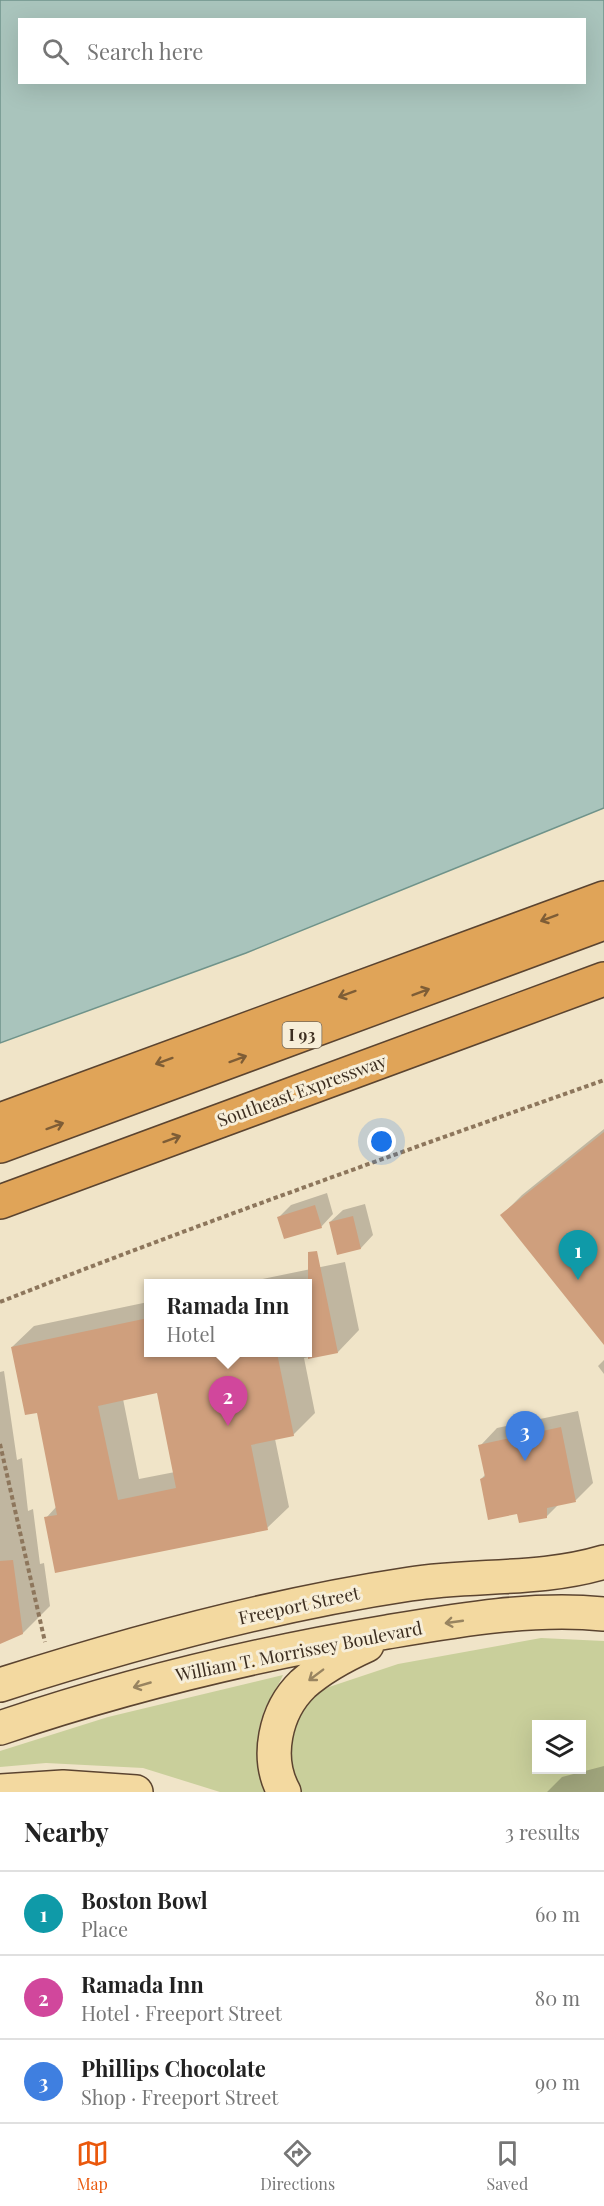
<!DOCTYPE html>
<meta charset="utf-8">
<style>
:root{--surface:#fff;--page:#f6f6f6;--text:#222;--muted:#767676;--line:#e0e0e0;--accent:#ea580c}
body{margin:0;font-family:"Playfair Display",serif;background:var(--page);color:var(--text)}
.controls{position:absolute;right:18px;bottom:18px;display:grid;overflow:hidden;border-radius:0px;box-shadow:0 6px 24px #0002}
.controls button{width:54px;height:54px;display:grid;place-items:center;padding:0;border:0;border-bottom:2px solid var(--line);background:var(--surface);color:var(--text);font:30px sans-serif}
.you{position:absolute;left:382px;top:1142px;width:21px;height:21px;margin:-15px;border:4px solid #fff;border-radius:50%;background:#1a73e8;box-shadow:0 0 0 9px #1a73e833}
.badge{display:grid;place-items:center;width:39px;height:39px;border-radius:50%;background:var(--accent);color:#fff;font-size:20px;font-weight:700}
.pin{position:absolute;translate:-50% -50px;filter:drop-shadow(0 2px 3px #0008)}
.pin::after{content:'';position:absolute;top:32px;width:21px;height:18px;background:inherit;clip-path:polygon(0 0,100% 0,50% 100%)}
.popup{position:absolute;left:144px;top:1279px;width:168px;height:78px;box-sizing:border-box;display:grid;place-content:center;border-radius:0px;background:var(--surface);filter:drop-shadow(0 2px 4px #0005);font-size:20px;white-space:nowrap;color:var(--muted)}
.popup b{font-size:22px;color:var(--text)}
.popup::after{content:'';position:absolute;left:50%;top:100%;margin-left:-12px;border:12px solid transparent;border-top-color:var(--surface)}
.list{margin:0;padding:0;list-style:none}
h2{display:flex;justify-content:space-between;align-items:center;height:78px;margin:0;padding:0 24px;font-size:26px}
h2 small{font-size:20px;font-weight:400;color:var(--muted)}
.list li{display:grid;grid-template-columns:39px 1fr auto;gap:18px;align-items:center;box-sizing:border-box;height:84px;padding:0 24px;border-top:2px solid var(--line)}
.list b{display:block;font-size:22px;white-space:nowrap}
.list p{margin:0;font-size:20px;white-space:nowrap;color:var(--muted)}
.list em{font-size:20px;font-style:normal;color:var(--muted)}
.icon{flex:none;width:33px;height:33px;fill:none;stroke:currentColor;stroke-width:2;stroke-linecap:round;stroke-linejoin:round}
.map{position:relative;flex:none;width:604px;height:1792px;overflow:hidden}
.search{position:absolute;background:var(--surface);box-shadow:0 6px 24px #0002;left:18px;right:18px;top:18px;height:66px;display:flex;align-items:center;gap:15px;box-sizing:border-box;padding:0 21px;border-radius:0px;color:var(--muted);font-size:22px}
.sheet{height:330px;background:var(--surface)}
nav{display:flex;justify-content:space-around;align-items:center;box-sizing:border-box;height:84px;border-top:2px solid var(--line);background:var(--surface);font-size:16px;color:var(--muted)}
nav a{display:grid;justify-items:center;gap:3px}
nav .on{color:var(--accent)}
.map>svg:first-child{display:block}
.green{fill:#c9cf9b;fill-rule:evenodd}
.water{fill:#a9c4bc;stroke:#6f938a;stroke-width:1.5;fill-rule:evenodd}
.shadow{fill:#0003;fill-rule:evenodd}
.building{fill:#cf9f7d;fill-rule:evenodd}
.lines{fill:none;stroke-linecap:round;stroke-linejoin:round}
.major-casing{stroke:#5b4430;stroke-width:36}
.highway-casing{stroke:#5b4430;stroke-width:36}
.path{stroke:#8d765c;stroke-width:4;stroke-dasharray:4.5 3;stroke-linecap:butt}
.major{stroke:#f3d9a0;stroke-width:33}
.highway{stroke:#e0a458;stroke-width:33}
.oneway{stroke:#7e5d36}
.oneway2{stroke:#988460}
.labels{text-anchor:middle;stroke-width:6;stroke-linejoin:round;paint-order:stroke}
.shield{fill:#f7eed8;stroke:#756857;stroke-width:1.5}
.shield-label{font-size:16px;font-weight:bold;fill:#3d2e20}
.street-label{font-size:18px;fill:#3d2e20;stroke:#f7eed8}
</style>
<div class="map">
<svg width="604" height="1792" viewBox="0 0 604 1792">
<rect width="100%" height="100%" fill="#f0e4c8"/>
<path class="green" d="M 541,1638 L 604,1641 L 604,1792 L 299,1792 L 286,1761 L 292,1718 L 314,1692 L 398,1664 ZM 536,1724 L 582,1724 L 582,1770 L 536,1770 Z
M 283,1675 C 277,1689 266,1703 262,1717 C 254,1742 258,1768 265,1792 L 220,1792 L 143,1768 L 46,1763 L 0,1767 L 0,1751 L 108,1717 Z"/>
<path class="water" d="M 0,0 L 604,0 L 604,808 L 246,953 L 0,1043 ZM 20,20 L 584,20 L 584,82 L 20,82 Z"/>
<path class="shadow" d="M 604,1129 L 604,1342 L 502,1215 L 522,1195 Z
M 327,1193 L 333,1214 L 321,1227 L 279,1217 L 291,1205 Z
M 365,1204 L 373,1235 L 361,1248 L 339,1253 L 330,1222 L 343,1210 Z
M 345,1262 L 359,1330 L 338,1352 L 304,1358 L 315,1413 L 293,1435 L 275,1439 L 289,1507 L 267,1528 L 46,1518 L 57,1506 L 38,1411 L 12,1347 L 34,1326 L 148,1302 L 148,1352 L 308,1352 L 308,1284 L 238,1284 ZM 158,1392 L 175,1472 L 139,1479 L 123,1399 Z
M 604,1360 L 604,1374 L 598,1366 Z
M 4,1371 L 17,1460 L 22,1458 L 28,1511 L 33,1509 L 40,1564 L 44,1563 L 50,1606 L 23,1633 L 0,1642 L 0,1372 Z
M 578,1411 L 593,1483 L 576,1500 L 559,1504 L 547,1516 L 518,1513 L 481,1479 L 486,1474 L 480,1446 L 497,1428 Z
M 604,1766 L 604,1792 L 547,1792 L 562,1777 Z"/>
<path class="building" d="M 604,1132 L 604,1345 L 500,1215 Z
M 315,1205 L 322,1228 L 284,1239 L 277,1217 Z
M 353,1216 L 361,1249 L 337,1255 L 329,1222 Z
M 317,1251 L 338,1353 L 308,1359 L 308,1252 Z
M 148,1318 L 148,1353 L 277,1353 L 294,1436 L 251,1445 L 268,1530 L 55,1573 L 44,1517 L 57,1515 L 37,1413 L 25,1415 L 11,1347 ZM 157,1393 L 176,1488 L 118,1500 L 98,1406 Z
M 561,1427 L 576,1502 L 547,1508 L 547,1518 L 519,1523 L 517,1514 L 488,1520 L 480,1479 L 485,1477 L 478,1445 Z
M 13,1560 L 23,1634 L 0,1644 L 0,1561 Z"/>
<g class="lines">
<defs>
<path id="major" d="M 0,1685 C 134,1642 270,1605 410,1584 C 474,1574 541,1581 604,1562
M 0,1728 C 127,1685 255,1654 387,1632 C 458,1620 532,1607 604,1614
M 0,1791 L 63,1787 L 136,1792
M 284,1792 C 265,1758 275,1711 303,1684 C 322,1667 345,1655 367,1645"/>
<path id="highway" d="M 0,1120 L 604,898
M 0,1146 L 604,923
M 0,1202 L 604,979"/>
</defs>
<use href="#major" class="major-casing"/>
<use href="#highway" class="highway-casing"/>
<path class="path" d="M 0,1302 C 200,1223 402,1152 604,1080
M 0,1444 L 45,1642"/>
<use href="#major" class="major"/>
<use href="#highway" class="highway"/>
</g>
<defs><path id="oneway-shaft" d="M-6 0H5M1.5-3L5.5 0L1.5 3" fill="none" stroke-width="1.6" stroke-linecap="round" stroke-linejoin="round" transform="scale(1.5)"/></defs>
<g class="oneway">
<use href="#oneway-shaft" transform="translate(549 918) rotate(159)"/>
<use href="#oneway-shaft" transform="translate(421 992) rotate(-21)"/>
<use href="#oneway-shaft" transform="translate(347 994) rotate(160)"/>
<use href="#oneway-shaft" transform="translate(238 1059) rotate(-20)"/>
<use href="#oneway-shaft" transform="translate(164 1061) rotate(160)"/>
<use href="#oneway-shaft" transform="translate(55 1126) rotate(-20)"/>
<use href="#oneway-shaft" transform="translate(172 1139) rotate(-20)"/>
</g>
<g class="oneway2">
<use href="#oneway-shaft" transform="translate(454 1622) rotate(172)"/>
<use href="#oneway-shaft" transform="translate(316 1675) rotate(143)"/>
<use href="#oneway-shaft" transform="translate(142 1685) rotate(164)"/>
</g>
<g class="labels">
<rect class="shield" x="282.5" y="1022" width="39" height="26" rx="4.5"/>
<g class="shield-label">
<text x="302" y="1041">I 93</text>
</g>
<g class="street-label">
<text transform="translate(302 1091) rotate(-20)" y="6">Southeast Expressway</text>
<text transform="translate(299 1606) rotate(-12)" y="6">Freeport Street</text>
<text transform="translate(299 1652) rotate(-11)" y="6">William T. Morrissey Boulevard</text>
</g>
</g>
</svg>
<div class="controls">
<button><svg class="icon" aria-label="layers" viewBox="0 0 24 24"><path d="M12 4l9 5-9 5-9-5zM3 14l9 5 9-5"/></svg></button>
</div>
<div class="you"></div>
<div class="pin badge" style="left:578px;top:1280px;background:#0f9aa8">1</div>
<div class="pin badge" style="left:228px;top:1426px;background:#d1479c">2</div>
<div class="popup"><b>Ramada Inn</b>Hotel</div>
<div class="pin badge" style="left:525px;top:1461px;background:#3f7fe0">3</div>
<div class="search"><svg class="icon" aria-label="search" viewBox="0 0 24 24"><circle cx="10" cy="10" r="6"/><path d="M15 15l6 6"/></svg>Search here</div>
</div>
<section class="sheet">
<h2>Nearby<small>3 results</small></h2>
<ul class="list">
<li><span class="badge" style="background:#0f9aa8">1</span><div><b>Boston Bowl</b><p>Place</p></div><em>60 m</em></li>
<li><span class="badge" style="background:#d1479c">2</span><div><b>Ramada Inn</b><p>Hotel · Freeport Street</p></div><em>80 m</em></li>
<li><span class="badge" style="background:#3f7fe0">3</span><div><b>Phillips Chocolate</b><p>Shop · Freeport Street</p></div><em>90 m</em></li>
</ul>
</section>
<nav>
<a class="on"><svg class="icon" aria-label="map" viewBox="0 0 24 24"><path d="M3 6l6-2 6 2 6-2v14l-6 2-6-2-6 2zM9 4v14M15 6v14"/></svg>Map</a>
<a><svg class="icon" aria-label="directions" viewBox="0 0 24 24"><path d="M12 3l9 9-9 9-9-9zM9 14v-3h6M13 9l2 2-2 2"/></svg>Directions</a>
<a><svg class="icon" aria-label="saved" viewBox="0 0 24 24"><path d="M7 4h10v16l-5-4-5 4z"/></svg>Saved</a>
</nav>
